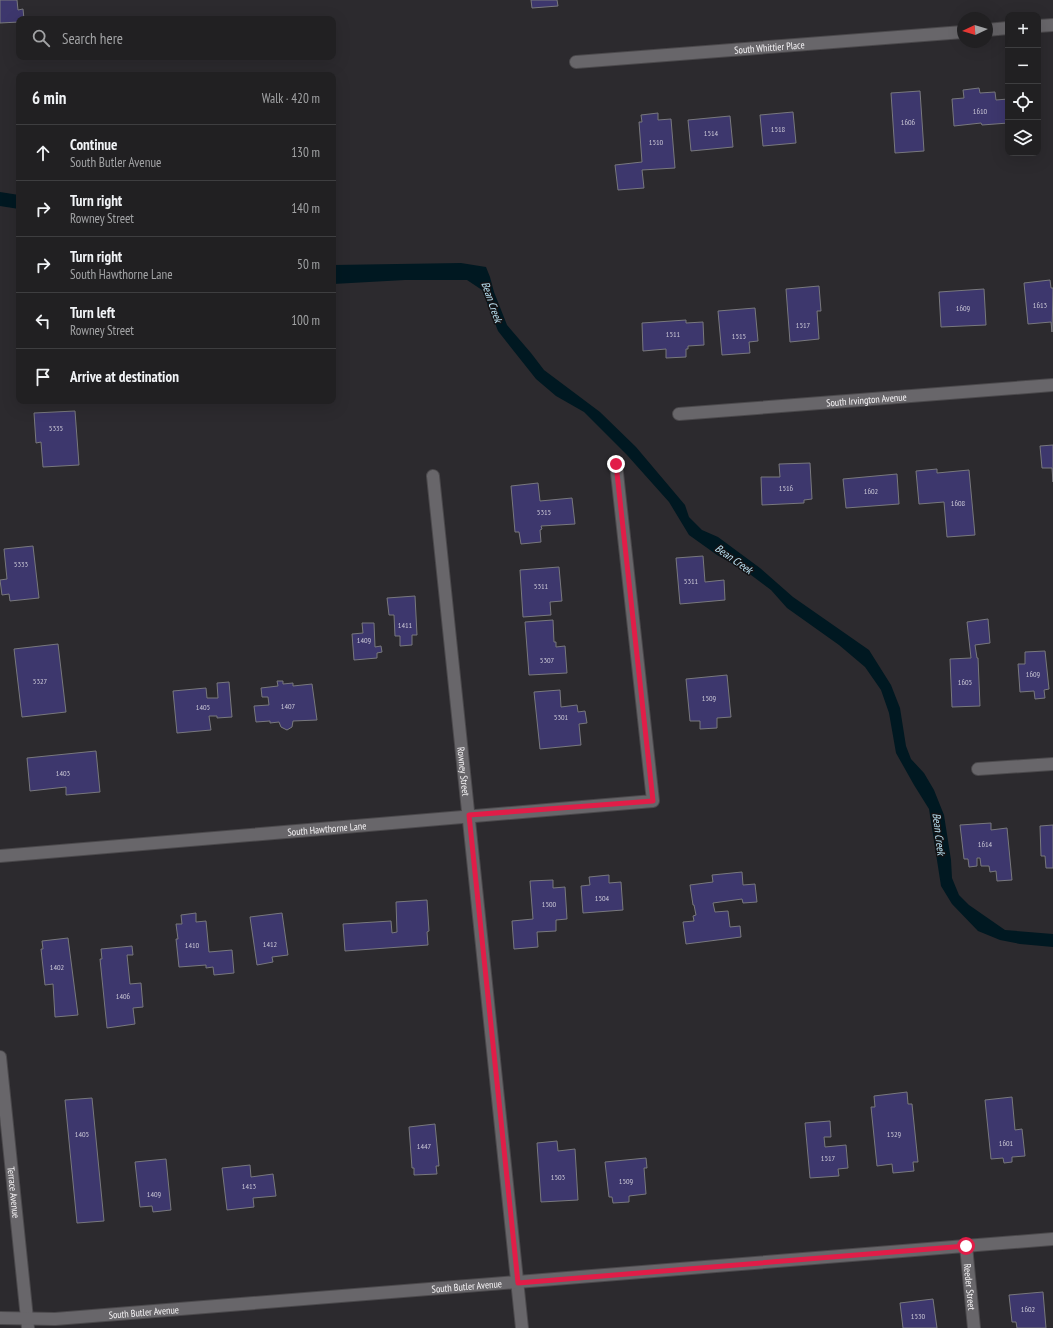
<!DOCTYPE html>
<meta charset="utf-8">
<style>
:root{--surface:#212022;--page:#29282a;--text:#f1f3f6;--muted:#a2a3a5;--line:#3e3e40}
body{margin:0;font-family:"PT Sans Narrow",sans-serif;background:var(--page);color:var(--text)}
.controls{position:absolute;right:12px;top:12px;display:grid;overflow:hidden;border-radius:8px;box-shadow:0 4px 16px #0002}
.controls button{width:36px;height:36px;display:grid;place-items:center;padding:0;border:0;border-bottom:1px solid var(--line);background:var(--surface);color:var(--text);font:20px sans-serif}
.compass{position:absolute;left:957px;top:12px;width:36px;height:36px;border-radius:50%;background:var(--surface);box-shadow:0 4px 16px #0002;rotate:266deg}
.stop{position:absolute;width:12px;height:12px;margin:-9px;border:3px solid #e11d48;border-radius:50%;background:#fff}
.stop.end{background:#e11d48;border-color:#fff;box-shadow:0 1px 4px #0008}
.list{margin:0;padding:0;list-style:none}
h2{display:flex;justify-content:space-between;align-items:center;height:52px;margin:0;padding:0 16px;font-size:17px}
h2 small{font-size:13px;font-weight:400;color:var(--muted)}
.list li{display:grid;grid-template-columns:26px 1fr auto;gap:12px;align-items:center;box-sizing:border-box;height:56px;padding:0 16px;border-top:1px solid var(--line)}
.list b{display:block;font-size:15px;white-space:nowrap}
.list p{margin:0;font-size:13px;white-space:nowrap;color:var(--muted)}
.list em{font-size:13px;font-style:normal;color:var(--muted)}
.icon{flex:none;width:22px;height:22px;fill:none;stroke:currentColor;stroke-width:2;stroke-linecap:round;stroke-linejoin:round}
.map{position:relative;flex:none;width:1053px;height:1328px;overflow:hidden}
.search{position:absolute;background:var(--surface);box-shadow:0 4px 16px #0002;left:16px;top:16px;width:320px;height:44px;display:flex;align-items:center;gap:10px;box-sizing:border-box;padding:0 14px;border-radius:8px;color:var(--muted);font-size:15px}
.panel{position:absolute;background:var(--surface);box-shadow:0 4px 16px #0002;left:16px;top:72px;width:320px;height:332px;border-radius:8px}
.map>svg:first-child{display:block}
.water{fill:#001821}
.building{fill:#3d376d;stroke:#78787d}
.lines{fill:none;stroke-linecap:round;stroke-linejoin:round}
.minor-casing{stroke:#4b494c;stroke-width:14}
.minor{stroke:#68666a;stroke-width:12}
.route{stroke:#e11d48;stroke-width:5}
.labels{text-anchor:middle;stroke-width:3;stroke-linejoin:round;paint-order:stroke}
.number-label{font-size:8px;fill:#c8c5d4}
.street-label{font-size:10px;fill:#f6f4f6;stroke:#141315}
.water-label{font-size:11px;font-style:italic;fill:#bae2f3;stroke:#141315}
</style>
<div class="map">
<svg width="1053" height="1328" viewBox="0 0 1053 1328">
<rect width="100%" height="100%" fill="#2c2a2e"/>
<path class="water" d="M 0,192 L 19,195 L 19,209 L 0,206 Z
M 461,263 L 486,267 L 490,277 L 494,292 L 507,325 L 531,353 L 544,370 L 600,412 L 636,447 L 685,505 L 689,517 L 702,530 L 718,537 L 760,568 L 793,597 L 869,650 L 891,685 L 900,708 L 906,746 L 911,759 L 924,773 L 934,790 L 944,815 L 951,860 L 952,878 L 959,895 L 969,905 L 1005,930 L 1053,934 L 1053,947 L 1020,944 L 1000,940 L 978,931 L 952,904 L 941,886 L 929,809 L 914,785 L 896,753 L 889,713 L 881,690 L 865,667 L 839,645 L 787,608 L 771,590 L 747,572 L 717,555 L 689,535 L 669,502 L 627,455 L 584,412 L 556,396 L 536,379 L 498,331 L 482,290 L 467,280 L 405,280 L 333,284 L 333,265 Z"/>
<path class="building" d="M 0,0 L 17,0 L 18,10 L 23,9 L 24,19 L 19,19 L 19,22 L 0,23 Z
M 531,0 L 557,0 L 558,6 L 532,8 Z
M 979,88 L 980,93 L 995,92 L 996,100 L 1008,99 L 1008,123 L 982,125 L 981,123 L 954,126 L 952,99 L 964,98 L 963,90 Z
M 920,91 L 924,151 L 895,153 L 891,93 Z
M 793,112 L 796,143 L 763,146 L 760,115 Z
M 658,113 L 658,120 L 671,119 L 675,168 L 642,170 L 644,188 L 618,190 L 615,165 L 642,162 L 639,122 L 642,122 L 641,115 Z
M 730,116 L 733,147 L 691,151 L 688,120 Z
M 1050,280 L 1051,288 L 1053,288 L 1052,332 L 1051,322 L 1028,324 L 1024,283 Z
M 819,286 L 821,311 L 817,311 L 819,339 L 790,342 L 786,289 Z
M 984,289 L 986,325 L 941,327 L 939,292 Z
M 755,308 L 758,341 L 749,342 L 750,353 L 722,355 L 718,311 Z
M 686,320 L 686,323 L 703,322 L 704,345 L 688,346 L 688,349 L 686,349 L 686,357 L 666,358 L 666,349 L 643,351 L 642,323 Z
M 75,411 L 79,465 L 43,467 L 41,442 L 36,443 L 34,413 Z
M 1053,445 L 1053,482 L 1052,468 L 1042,468 L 1040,446 Z
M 810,463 L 812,499 L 804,500 L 804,503 L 762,505 L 761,477 L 780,477 L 779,464 Z
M 937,469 L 937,473 L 969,470 L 975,535 L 947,537 L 944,502 L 919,504 L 916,471 Z
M 897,474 L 899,504 L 846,508 L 843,479 Z
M 538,483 L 540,501 L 572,498 L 575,524 L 541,526 L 542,529 L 540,530 L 541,542 L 521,544 L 519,532 L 515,532 L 511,486 Z
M 33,546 L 39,598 L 10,601 L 9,594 L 2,595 L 0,580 L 7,579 L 4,549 Z
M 703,556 L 705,582 L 724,580 L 725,600 L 680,604 L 676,558 Z
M 559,567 L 562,601 L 550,602 L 551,615 L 523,617 L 520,570 Z
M 415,596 L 417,635 L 412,635 L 412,645 L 400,646 L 400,636 L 395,636 L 394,615 L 389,615 L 387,598 Z
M 988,619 L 990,643 L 975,645 L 977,658 L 978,658 L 980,706 L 952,707 L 950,659 L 971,658 L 967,622 Z
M 553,620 L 554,642 L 556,642 L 556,647 L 565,646 L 567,673 L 529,675 L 525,622 Z
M 362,623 L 374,623 L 375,647 L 381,646 L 382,652 L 377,653 L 377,658 L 354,660 L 352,634 L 363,633 Z
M 58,644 L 66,712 L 22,717 L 14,649 Z
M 1045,651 L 1049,689 L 1044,690 L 1045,698 L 1035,699 L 1034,691 L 1020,692 L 1018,664 L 1025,664 L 1025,652 Z
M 727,675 L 731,717 L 717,718 L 717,728 L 700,729 L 700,721 L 690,721 L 686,679 Z
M 277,681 L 283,681 L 283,684 L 293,683 L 293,686 L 312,684 L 317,720 L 293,721 L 292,727 L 287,730 L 281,727 L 279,722 L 270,723 L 270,721 L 256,722 L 254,706 L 269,705 L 268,697 L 262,697 L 261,688 L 278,686 Z
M 229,682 L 232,717 L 217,718 L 217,716 L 209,716 L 211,730 L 177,733 L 173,691 L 206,688 L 207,698 L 218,698 L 217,683 Z
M 560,690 L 561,707 L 577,705 L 578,712 L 585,711 L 587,723 L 579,724 L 581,745 L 540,749 L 534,692 Z
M 96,751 L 100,792 L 66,795 L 66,787 L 30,791 L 27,758 Z
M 991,823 L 991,830 L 1007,828 L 1012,880 L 997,881 L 996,871 L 990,872 L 989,866 L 981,866 L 980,858 L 977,858 L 977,866 L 969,867 L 968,859 L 964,859 L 960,825 Z
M 1053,825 L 1053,868 L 1046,868 L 1045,856 L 1041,856 L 1040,826 Z
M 742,872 L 743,885 L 755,884 L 757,902 L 743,903 L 742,899 L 713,903 L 715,912 L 728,911 L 730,927 L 740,926 L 741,937 L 686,944 L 683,922 L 694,921 L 693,916 L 696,915 L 694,905 L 693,905 L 690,885 L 713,882 L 712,875 Z
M 609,875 L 609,883 L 621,882 L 623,910 L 583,913 L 581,886 L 590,885 L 589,877 Z
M 553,880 L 553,888 L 565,887 L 567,919 L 556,920 L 556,931 L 537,932 L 538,947 L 514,949 L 512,921 L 533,919 L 530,881 Z
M 427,900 L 429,931 L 427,932 L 428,945 L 345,951 L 343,924 L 391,921 L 392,933 L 397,932 L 396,902 Z
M 196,913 L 196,922 L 206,921 L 209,952 L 232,950 L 234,973 L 214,975 L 213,967 L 206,968 L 206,965 L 179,967 L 176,939 L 178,939 L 176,924 L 182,924 L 181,915 Z
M 282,913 L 288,955 L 272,957 L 273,962 L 257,965 L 250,917 Z
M 68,938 L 78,1015 L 55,1017 L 53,984 L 45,985 L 41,949 L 43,949 L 42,941 Z
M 132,946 L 133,955 L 127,955 L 130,984 L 141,983 L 143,1007 L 133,1008 L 135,1024 L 107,1028 L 100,959 L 102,959 L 101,949 Z
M 907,1092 L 908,1104 L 912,1104 L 918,1162 L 913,1162 L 914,1171 L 893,1173 L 892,1164 L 877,1166 L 871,1107 L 875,1107 L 874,1096 Z
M 1012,1097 L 1015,1130 L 1022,1129 L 1025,1156 L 1012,1157 L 1012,1162 L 1004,1163 L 1003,1158 L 991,1159 L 985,1100 Z
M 92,1098 L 104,1221 L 77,1223 L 65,1100 Z
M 830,1121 L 831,1137 L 824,1137 L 825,1147 L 846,1145 L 848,1168 L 838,1169 L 839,1176 L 810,1178 L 805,1123 Z
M 435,1124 L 439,1166 L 436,1166 L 437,1174 L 414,1175 L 414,1168 L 412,1168 L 409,1127 Z
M 557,1141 L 558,1151 L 575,1149 L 578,1200 L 541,1202 L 537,1143 Z
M 646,1158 L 647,1168 L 644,1168 L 646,1194 L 629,1196 L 629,1202 L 613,1203 L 612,1197 L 609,1197 L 605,1162 Z
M 166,1159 L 171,1210 L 153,1212 L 152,1206 L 140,1207 L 135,1162 Z
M 250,1165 L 251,1177 L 273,1174 L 276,1196 L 253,1198 L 254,1207 L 227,1210 L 222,1168 Z
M 1043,1292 L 1046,1328 L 1017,1328 L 1016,1322 L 1012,1322 L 1009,1295 Z
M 933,1299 L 937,1328 L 903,1328 L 900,1303 Z"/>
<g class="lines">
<defs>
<g id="minor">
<path d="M 1038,26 L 1053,25"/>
<path d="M 987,30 L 1008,28"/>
<path id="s1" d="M 576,62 L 963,32"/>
<path id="s2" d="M 679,414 L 1053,385"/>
<path id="s3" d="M 433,476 L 522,1328"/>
<path d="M 978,769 L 1053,764"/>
<path id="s4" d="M 0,856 L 653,801 L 616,464"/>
<path id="s5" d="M 0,1057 L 28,1328"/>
<path id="s6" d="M 966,1246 L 974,1328"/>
<path id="s7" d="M 0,1318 L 55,1319 L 1053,1239"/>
</g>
</defs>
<use href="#minor" class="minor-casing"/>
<use href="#minor" class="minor"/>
</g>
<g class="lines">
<path class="route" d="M 616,464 L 653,801 L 469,815 L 518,1283 L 966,1246"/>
</g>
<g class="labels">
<g class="number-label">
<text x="980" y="114">1610</text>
<text x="908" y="125">1606</text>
<text x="778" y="132">1518</text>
<text x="711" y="136">1514</text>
<text x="656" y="145">1510</text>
<text x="1040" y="308">1613</text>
<text x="963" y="311">1609</text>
<text x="803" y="328">1517</text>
<text x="673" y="337">1511</text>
<text x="739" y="339">1515</text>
<text x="56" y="431">5335</text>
<text x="786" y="491">1516</text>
<text x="871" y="494">1602</text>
<text x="958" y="506">1608</text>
<text x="544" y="515">5315</text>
<text x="21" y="567">5333</text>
<text x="691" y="584">5311</text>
<text x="541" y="589">5311</text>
<text x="405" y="628">1411</text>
<text x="364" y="643">1409</text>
<text x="547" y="663">5307</text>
<text x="1033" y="677">1609</text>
<text x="40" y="684">5327</text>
<text x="965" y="685">1605</text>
<text x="709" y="701">1509</text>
<text x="288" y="709">1407</text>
<text x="203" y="710">1405</text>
<text x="561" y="720">5301</text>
<text x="63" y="776">1403</text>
<text x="985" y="847">1614</text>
<text x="602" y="901">1504</text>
<text x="549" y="907">1500</text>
<text x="270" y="947">1412</text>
<text x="192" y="948">1410</text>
<text x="57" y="970">1402</text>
<text x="123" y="999">1406</text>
<text x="82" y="1137">1405</text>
<text x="894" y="1137">1529</text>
<text x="1006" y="1146">1601</text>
<text x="424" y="1149">1447</text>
<text x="828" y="1161">1517</text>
<text x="558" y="1180">1503</text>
<text x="626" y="1184">1509</text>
<text x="249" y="1189">1413</text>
<text x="154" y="1197">1409</text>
<text x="1028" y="1312">1602</text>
<text x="918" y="1319">1530</text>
</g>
<g class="street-label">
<text dy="4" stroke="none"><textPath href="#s1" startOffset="194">South Whittier Place</textPath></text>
<text dy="4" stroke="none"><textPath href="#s2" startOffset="188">South Irvington Avenue</textPath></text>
<text dy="4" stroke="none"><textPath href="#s3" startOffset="297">Rowney Street</textPath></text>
<text dy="4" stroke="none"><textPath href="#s4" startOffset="328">South Hawthorne Lane</textPath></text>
<text dy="4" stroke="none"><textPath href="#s5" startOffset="136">Terrace Avenue</textPath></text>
<text dy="4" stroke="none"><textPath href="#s7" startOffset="468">South Butler Avenue</textPath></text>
<text dy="4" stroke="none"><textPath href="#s6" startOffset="41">Reeder Street</textPath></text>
<text dy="4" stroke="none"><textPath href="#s7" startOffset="144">South Butler Avenue</textPath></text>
</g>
<g class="water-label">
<text transform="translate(492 302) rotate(71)" y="4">Bean Creek</text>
<text transform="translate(734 559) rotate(35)" y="4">Bean Creek</text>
<text transform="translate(939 834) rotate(83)" y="4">Bean Creek</text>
</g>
</g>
</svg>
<div class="controls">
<button>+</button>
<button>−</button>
<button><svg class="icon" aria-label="locate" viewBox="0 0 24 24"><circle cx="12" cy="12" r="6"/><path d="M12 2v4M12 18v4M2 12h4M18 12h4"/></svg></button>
<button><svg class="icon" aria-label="layers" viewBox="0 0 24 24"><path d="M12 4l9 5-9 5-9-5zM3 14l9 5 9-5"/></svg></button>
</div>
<svg class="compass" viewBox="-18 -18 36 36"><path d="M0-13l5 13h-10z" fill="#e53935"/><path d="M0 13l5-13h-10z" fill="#a2a3a5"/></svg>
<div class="stop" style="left:966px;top:1246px"></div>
<div class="stop end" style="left:616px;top:464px"></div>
<div class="search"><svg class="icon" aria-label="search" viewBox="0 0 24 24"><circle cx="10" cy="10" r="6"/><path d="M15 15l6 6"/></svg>Search here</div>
<section class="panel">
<h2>6 min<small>Walk · 420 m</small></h2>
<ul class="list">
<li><svg class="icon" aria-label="ahead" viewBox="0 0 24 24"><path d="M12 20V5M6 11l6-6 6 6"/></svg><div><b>Continue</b><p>South Butler Avenue</p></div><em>130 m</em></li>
<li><svg class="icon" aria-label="right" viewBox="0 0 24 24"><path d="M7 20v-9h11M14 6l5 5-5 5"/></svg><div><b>Turn right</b><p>Rowney Street</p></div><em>140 m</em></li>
<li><svg class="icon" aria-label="right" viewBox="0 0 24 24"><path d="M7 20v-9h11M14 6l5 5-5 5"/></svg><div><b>Turn right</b><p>South Hawthorne Lane</p></div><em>50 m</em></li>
<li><svg class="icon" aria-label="left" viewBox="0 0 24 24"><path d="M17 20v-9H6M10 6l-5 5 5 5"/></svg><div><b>Turn left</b><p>Rowney Street</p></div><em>100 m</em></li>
<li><svg class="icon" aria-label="arrive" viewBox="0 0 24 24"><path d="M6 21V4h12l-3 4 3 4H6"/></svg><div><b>Arrive at destination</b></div></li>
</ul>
</section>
</div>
